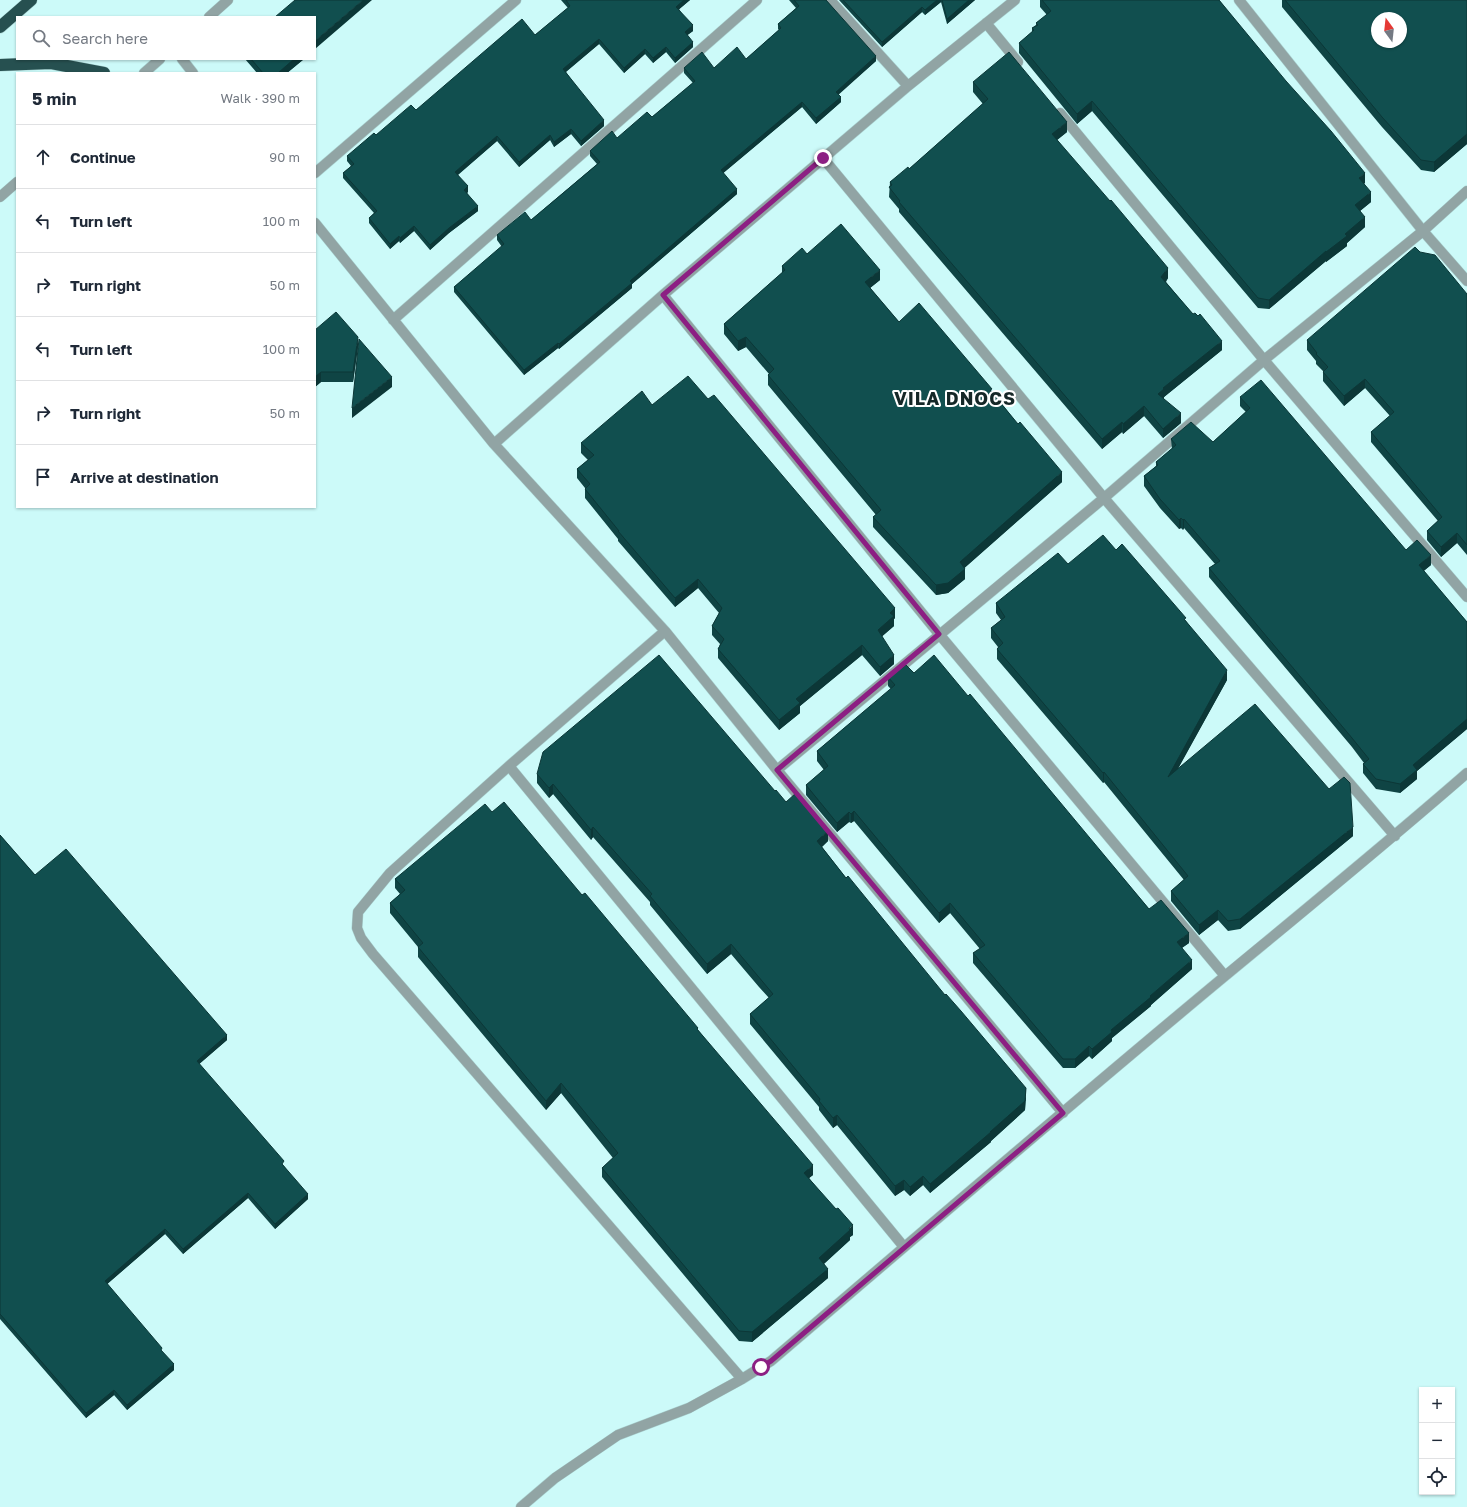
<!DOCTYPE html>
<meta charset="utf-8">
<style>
:root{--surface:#fff;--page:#f2f2f3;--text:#1f2937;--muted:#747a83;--line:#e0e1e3}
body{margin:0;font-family:"Golos Text",sans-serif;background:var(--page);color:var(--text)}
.controls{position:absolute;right:12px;bottom:12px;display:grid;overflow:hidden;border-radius:0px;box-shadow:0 1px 3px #0004}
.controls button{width:36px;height:36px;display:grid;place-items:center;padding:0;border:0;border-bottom:1px solid var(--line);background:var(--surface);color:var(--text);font:20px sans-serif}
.compass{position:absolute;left:1371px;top:12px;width:36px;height:36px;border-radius:50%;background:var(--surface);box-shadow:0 1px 3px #0004;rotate:345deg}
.stop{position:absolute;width:12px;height:12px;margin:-9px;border:3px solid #8c1f83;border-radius:50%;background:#fff}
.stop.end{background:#8c1f83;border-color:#fff;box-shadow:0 1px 4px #0008}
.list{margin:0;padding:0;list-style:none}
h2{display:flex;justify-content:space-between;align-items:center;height:52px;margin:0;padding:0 16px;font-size:17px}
h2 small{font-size:13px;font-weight:400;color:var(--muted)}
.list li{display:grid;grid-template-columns:26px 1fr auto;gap:12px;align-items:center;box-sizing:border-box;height:64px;padding:0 16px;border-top:1px solid var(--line)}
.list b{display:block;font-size:15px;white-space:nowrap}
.list em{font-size:13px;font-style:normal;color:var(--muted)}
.icon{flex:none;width:22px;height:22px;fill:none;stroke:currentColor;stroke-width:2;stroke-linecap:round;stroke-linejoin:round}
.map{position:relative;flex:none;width:1467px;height:1507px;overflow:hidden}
.search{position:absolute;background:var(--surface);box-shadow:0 1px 3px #0004;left:16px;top:16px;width:300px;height:44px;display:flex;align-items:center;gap:10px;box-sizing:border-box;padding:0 14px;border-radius:0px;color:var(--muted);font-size:15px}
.panel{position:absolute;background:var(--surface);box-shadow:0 1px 3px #0004;left:16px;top:72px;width:300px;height:436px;border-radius:0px}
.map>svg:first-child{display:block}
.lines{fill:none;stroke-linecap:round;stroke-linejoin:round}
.street-casing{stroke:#abd4d3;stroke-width:11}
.highway-casing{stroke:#abd4d3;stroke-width:13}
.street{stroke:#91a4a4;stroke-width:10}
.highway{stroke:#265050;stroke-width:12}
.wall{fill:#0f4444}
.shaded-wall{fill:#0c3737}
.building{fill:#114f4f;stroke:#0c3737;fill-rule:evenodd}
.route{stroke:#8c1f83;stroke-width:5}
.labels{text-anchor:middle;stroke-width:4;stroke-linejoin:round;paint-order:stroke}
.district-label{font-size:18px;font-weight:bold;letter-spacing:1px;fill:#152727;stroke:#fff}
</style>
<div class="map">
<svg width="1467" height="1507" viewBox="0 0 1467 1507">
<rect width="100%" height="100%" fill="#ccfaf9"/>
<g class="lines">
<defs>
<path id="street" d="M 830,0 L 908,86
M 1239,0 L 1423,231 L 1467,281
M 209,17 L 228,0
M 986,23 L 1018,62
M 182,59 L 193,73
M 144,73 L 160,59
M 1060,113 L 1264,360 L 1467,597
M 823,158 L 1104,498 L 1395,836
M 315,173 L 516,0
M 0,197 L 17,182
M 315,223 L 494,444 L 665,631 L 777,770 L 1063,1113
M 663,295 L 939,634 L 1225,976
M 393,320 L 757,0
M 494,444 L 663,295 L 908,86 L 1015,0
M 665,631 L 509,766 L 390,873 L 358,912 L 357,928 L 361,938 L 373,954 L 742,1379 L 771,1361 C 922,1232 1072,1103 1225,976 C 1306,909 1388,842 1467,773
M 509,766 L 904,1247
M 777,770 L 1104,498 L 1264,360 L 1423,231 L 1467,191
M 521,1507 L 555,1478 L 618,1435 L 689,1408 L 742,1379"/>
<path id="highway" d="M 0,27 L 31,0
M 0,65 L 51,63 L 104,73"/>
</defs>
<use href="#street" class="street-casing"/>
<use href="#highway" class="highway-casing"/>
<use href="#street" class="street"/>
<use href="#highway" class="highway"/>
</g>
<path class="wall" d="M 561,0 L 690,0 L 679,9 L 693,31 L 687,35 L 693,47 L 675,63 L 666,52 L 653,63 L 645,54 L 624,73 L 599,44 L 566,72 L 604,126 L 581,146 L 571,134 L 554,147 L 550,140 L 519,167 L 497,141 L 458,175 L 468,192 L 467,193 L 478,211 L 449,233 L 430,250 L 414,231 L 400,243 L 399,241 L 390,249 L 369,223 L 369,218 L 374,213 L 343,178 L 343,173 L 351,166 L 347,161 L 347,156 L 376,135 L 535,35 L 568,8 Z
M 789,0 L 826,0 L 876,61 L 838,94 L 841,102 L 816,124 L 802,107 L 723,173 L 737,194 L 632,284 L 632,288 L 559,349 L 558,348 L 524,375 L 454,292 L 454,287 L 502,247 L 497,240 L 497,235 L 531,220 L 597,164 L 590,156 L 590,151 L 617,138 L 652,117 L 693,83 L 684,73 L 684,68 L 714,68 L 746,59 L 779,30 L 778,29 L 778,24 L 796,8 Z
M 839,0 L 975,0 L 947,24 L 941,2 L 925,15 L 922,12 L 882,47 Z
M 1040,0 L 1219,0 L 1365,183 L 1364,183 L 1371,202 L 1360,211 L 1365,227 L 1347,243 L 1347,246 L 1326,262 L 1326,261 L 1269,309 L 1258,308 L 1092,111 L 1077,124 L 1019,53 L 1019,43 L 1032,32 L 1032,28 L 1036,25 L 1036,23 L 1047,15 L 1040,7 Z
M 1282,0 L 1467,0 L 1467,144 L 1434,172 L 1421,170 L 1382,127 L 1282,7 Z
M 245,59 L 304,59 L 287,73 L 257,73 Z
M 973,82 L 1067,132 L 1057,140 L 1168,278 L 1166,282 L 1222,350 L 1164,397 L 1164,399 L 1181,423 L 1163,438 L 1144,416 L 1123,434 L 1122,432 L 1102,449 L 899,212 L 899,209 L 889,197 L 890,182 L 909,169 L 983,104 L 973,92 Z
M 807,254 L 880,280 L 870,288 L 899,322 L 992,391 L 1062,482 L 964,568 L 965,579 L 948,593 L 936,595 L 873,527 L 873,517 L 876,515 L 768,385 L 768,375 L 769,374 L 746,347 L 738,351 L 724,334 L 724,324 L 782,273 L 782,266 Z
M 1467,294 L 1467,555 L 1457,543 L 1441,557 L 1427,540 L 1427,531 L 1438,521 L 1371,442 L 1371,432 L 1390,416 L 1365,388 L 1344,406 L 1323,381 L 1323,371 L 1316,364 L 1316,361 L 1307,350 L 1307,340 Z
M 315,330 L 358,347 L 353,382 L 321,382 L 315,387 Z
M 1240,397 L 1406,550 L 1431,565 L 1423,571 L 1467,622 L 1467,729 L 1417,771 L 1417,779 L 1400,793 L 1376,789 L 1363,773 L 1363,764 L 1364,763 L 1352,747 L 1209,577 L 1209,568 L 1215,564 L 1184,528 L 1183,530 L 1181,528 L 1179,529 L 1160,508 L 1144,486 L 1144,476 L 1156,466 L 1156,462 L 1172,449 L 1171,439 L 1213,442 L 1246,412 L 1240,406 Z
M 652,405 L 895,618 L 894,619 L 894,626 L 882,636 L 894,664 L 880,676 L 862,655 L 800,706 L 800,713 L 779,730 L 718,658 L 718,649 L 720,644 L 712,635 L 712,626 L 719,613 L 698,588 L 675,607 L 618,541 L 618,539 L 585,498 L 585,488 L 577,478 L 577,469 L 588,460 L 581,453 L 581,443 Z
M 1116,550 L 1186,621 L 1227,680 L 1178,768 L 1353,836 L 1240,929 L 1228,931 L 1218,920 L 1199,935 L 1171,901 L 1171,891 L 1184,880 L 1104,782 L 1103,783 L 997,659 L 997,649 L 998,647 L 991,638 L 991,628 L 1001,620 L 996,613 L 996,603 L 1068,564 Z
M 902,668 L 968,696 L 1149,909 L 1189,943 L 1182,948 L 1192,969 L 1151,1005 L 1151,1006 L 1112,1038 L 1112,1041 L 1092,1059 L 1089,1056 L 1075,1068 L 1063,1068 L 973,963 L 973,953 L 980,949 L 950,913 L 939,923 L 854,821 L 851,823 L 849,822 L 837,832 L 806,795 L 806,785 L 824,770 L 817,761 L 817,751 L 891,689 L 888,686 L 888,677 Z
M 537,774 L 775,791 L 786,802 L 828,841 L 822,847 L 846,878 L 1026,1098 L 1025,1110 L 991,1141 L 991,1142 L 930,1193 L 923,1185 L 910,1196 L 904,1190 L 895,1196 L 837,1125 L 833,1128 L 819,1110 L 819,1107 L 750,1024 L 750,1014 L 769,998 L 759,987 L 731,954 L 707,974 L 650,905 L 650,902 L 593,837 L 591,840 L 553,794 L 549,798 L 537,783 Z
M 492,812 L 582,895 L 698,1030 L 813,1175 L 809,1178 L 853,1235 L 850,1237 L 850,1240 L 824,1264 L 828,1278 L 752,1342 L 739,1341 L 602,1177 L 602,1168 L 613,1158 L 561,1093 L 546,1110 L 418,957 L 418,947 L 390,913 L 390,903 L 400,894 L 395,888 L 395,879 Z
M 0,835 L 35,875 L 227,1040 L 199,1064 L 284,1166 L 308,1199 L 275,1229 L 248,1198 L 183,1254 L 165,1234 L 107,1284 L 162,1352 L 174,1370 L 127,1410 L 114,1395 L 86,1418 L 0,1319 Z"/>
<path class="shaded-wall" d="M 363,0 L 372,0 L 315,49 L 315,41 Z
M 684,0 L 690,0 L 676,12 L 676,7 Z
M 937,0 L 941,0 L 941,2 L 925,15 L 925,10 Z
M 969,0 L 975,0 L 947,24 L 947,19 Z
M 922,7 L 922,12 L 882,47 L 882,42 Z
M 693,25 L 693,31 L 685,37 L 685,32 Z
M 599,39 L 599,44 L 563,74 L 563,69 Z
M 693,42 L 693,47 L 675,63 L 675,58 Z
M 666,47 L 666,52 L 653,63 L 653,58 Z
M 645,49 L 645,54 L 624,73 L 624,68 Z
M 876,56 L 876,61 L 836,97 L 836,92 Z
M 294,59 L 304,59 L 287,73 L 278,73 Z
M 841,97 L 841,102 L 816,124 L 816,118 Z
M 1092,101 L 1092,111 L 1077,124 L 1077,114 Z
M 802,102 L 802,107 L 721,175 L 721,170 Z
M 604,120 L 604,126 L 581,146 L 581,141 Z
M 1067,122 L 1067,132 L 1052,144 L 1052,134 Z
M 571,129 L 571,134 L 554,147 L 554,142 Z
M 1467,134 L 1467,144 L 1434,172 L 1434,162 Z
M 550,135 L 550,140 L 519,167 L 519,162 Z
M 497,136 L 497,141 L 455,177 L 455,172 Z
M 1365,173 L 1365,183 L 1359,188 L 1359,178 Z
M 468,186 L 468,192 L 464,195 L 464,190 Z
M 737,189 L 737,194 L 632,284 L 632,288 L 559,349 L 559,344 L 630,281 Z
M 1371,192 L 1371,202 L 1355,215 L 1355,205 Z
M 478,206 L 478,211 L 449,233 L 430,250 L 430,245 L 449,228 Z
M 1365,217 L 1365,227 L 1347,243 L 1347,246 L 1326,262 L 1326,252 L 1345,234 Z
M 414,226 L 414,231 L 400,243 L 400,238 Z
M 399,236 L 399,241 L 390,249 L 390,244 Z
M 1326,251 L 1326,261 L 1269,309 L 1269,300 Z
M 1168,268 L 1168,278 L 1161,287 L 1161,277 Z
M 880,270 L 880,280 L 865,292 L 865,282 Z
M 358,337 L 358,347 L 353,382 L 353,372 Z
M 746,337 L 746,347 L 738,351 L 738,341 Z
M 1222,341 L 1222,350 L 1164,397 L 1164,399 L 1158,394 L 1163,388 Z
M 558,343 L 558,348 L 524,375 L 524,370 Z
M 321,372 L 321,382 L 315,387 L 315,377 Z
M 392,377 L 392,387 L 352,418 L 352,408 Z
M 1365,379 L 1365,388 L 1344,406 L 1344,396 Z
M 1144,406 L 1144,416 L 1123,434 L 1123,424 Z
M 1181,413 L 1181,423 L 1163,438 L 1163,429 Z
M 1122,422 L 1122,432 L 1102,449 L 1102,439 Z
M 1062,472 L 1062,482 L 960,572 L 960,562 Z
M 1181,518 L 1181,528 L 1179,529 L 1179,520 Z
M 1184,519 L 1184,528 L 1183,530 L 1183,520 Z
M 1457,533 L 1457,543 L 1441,557 L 1441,547 Z
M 1431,555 L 1431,565 L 1419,575 L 1419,565 Z
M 965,569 L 965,579 L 948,593 L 936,595 L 936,585 Z
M 698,579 L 698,588 L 675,607 L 675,598 Z
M 895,608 L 895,618 L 894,619 L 894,626 L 878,640 L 878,630 L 890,613 Z
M 862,645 L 862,655 L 800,706 L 800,713 L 779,730 L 779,720 L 796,699 Z
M 894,655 L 894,664 L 880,676 L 880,667 Z
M 1227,670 L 1227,680 L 1168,787 L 1168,777 Z
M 1467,719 L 1467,729 L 1417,771 L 1417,779 L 1400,793 L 1400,784 L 1413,765 Z
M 1104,772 L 1104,782 L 1103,783 L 1103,773 Z
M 553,784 L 553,794 L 549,798 L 549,788 Z
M 854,811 L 854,821 L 851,823 L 851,814 Z
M 849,812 L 849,822 L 837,832 L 837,823 Z
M 593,827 L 593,837 L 591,840 L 591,830 Z
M 1353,827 L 1353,836 L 1240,929 L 1240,919 Z
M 828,831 L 828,841 L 817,851 L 817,841 Z
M 950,903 L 950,913 L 939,923 L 939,913 Z
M 1218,910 L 1218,920 L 1199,935 L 1199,925 Z
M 1189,933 L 1189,943 L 1177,951 L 1177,942 Z
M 731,944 L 731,954 L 707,974 L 707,964 Z
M 1192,960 L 1192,969 L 1151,1005 L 1151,1006 L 1112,1038 L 1112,1041 L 1092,1059 L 1092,1049 L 1111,1030 Z
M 227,1035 L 227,1040 L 197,1066 L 197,1061 Z
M 1089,1046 L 1089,1056 L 1075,1068 L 1075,1059 Z
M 561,1083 L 561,1093 L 546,1110 L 546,1101 Z
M 1026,1088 L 1025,1110 L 991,1141 L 991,1142 L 930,1193 L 930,1184 Z
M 837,1115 L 837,1125 L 833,1128 L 833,1118 Z
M 813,1165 L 813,1175 L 804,1182 L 804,1173 Z
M 923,1176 L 923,1185 L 910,1196 L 910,1187 Z
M 904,1180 L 904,1190 L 895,1196 L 895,1186 Z
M 248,1193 L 248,1198 L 183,1254 L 183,1249 Z
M 308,1194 L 308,1199 L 275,1229 L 275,1224 Z
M 853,1225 L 853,1235 L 850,1237 L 850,1240 L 819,1268 L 819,1258 Z
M 165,1229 L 165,1234 L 105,1286 L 105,1281 Z
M 828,1269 L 828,1278 L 752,1342 L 752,1332 Z
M 174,1364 L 174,1370 L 127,1410 L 127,1405 Z
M 114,1390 L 114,1395 L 86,1418 L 86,1413 Z"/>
<path class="building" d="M 295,0 L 363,0 L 315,41 L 315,17 L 275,17 Z
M 566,0 L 684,0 L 676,7 L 693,25 L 685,32 L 693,42 L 675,58 L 666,47 L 653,58 L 645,49 L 624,68 L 599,39 L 563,69 L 604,120 L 581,141 L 571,129 L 554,142 L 550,135 L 519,162 L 497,136 L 455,172 L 468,186 L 464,190 L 478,206 L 449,228 L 430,245 L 414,226 L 400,238 L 399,236 L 390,244 L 369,218 L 377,211 L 343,173 L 354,164 L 347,156 L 374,133 L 376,135 L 411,105 L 416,110 L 522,19 L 535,35 L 570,6 Z
M 794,0 L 826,0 L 876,56 L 836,92 L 841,97 L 816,118 L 802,102 L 721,170 L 737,189 L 630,281 L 632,283 L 559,344 L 558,343 L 524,370 L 454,287 L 504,244 L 497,235 L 525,212 L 531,220 L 600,162 L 590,151 L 612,131 L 617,138 L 647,112 L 652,117 L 695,81 L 684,68 L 702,52 L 714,68 L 737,47 L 746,59 L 781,28 L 778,24 L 799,6 Z
M 843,0 L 937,0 L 925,10 L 922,7 L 882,42 Z
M 942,0 L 969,0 L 947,19 Z
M 1042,0 L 1219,0 L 1286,81 L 1331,131 L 1365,173 L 1359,178 L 1371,192 L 1355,205 L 1365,217 L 1345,234 L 1347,236 L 1326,252 L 1326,251 L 1269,300 L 1258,298 L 1092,101 L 1077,114 L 1019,43 L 1034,30 L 1032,28 L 1038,25 L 1036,23 L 1051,11 Z
M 1285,0 L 1467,0 L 1467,134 L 1434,162 L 1421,160 L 1382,117 ZM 1377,18 L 1401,18 L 1401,42 L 1377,42 Z
M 1009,52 L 1067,122 L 1052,134 L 1110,201 L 1111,200 L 1168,268 L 1161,277 L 1193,314 L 1195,313 L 1198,316 L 1200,314 L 1222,341 L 1163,388 L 1164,389 L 1158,394 L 1181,413 L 1163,429 L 1144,406 L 1123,424 L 1122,422 L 1102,439 L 899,202 L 900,201 L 889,187 L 892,185 L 890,182 L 908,167 L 909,169 L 988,99 L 973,82 Z
M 251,59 L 294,59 L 278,73 L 263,73 Z
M 841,224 L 880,270 L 865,282 L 899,322 L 919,303 L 992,389 L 990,390 L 1018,424 L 1020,422 L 1062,472 L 960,562 L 965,569 L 948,583 L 936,585 L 873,517 L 881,510 L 768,375 L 774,369 L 746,337 L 738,341 L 724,324 L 785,270 L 782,266 L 802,248 L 807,254 Z
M 1415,247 L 1420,252 L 1435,255 L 1467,294 L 1467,545 L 1457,533 L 1441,547 L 1427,531 L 1442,517 L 1371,432 L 1394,412 L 1365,379 L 1344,396 L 1323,372 L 1328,367 L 1316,354 L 1317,353 L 1307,340 Z
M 336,312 L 358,337 L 353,372 L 321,372 L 315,377 L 315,330 Z
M 359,339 L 392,377 L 352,408 Z
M 688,376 L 708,399 L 714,395 L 895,608 L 890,613 L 894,616 L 878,630 L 894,655 L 880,667 L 862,645 L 796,699 L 800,703 L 779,720 L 718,649 L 724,639 L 712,626 L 722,608 L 698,579 L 675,598 L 618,531 L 619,531 L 585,489 L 590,484 L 577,469 L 594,455 L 581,443 L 642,391 L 652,405 Z
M 1261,380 L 1406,550 L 1417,540 L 1431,555 L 1419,565 L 1467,622 L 1467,719 L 1413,765 L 1417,770 L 1400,784 L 1376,779 L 1363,764 L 1369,759 L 1352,738 L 1209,568 L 1220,561 L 1184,519 L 1183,520 L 1181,518 L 1179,520 L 1160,499 L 1144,476 L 1158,465 L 1156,462 L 1176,445 L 1171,439 L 1191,422 L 1213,442 L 1250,408 L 1240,397 Z
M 1103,535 L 1116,550 L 1122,544 L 1186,618 L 1184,619 L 1227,670 L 1168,777 L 1255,704 L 1329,789 L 1344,777 L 1350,783 L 1353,827 L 1240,919 L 1228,921 L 1218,910 L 1199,925 L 1171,891 L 1188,876 L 1104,772 L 1103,773 L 997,649 L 1003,643 L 991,628 L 1005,617 L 996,603 L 1058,553 L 1068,564 Z
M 659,655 L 775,791 L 776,790 L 786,802 L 796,793 L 828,831 L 817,841 L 846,878 L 848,876 L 945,995 L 946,994 L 961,1011 L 1026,1088 L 1025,1101 L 990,1132 L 991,1132 L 930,1184 L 923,1176 L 910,1187 L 904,1180 L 895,1186 L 837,1115 L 833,1118 L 819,1101 L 820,1099 L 750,1014 L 773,994 L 731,944 L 707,964 L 650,896 L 652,894 L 593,827 L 591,830 L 553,784 L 549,788 L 537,774 L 543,752 Z
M 934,655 L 968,696 L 970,694 L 1149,909 L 1161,900 L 1189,933 L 1177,942 L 1192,960 L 1150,996 L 1151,997 L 1111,1030 L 1112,1032 L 1092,1049 L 1089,1046 L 1075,1059 L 1063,1059 L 973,953 L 985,945 L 950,903 L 939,913 L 854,811 L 851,814 L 849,812 L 837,823 L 806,785 L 828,766 L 817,751 L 895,685 L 888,677 L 901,666 L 902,668 L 906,665 L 914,673 Z
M 504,802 L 582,895 L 585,893 L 698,1028 L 697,1029 L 813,1165 L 804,1173 L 836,1209 L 838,1208 L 853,1225 L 849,1228 L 850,1230 L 819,1258 L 828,1269 L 752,1332 L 739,1331 L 602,1168 L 618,1153 L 561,1083 L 546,1101 L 418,947 L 423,943 L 390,903 L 405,890 L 395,879 L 485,804 L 492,812 Z
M 0,835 L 35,875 L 66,849 L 227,1035 L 197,1061 L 284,1161 L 282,1164 L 308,1194 L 275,1224 L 248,1193 L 183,1249 L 165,1229 L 105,1281 L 162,1348 L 161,1350 L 174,1364 L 127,1405 L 114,1390 L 86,1413 L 0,1314 Z"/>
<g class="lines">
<path class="route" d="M 761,1367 L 771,1361 L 1063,1113 L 777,770 L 939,634 L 663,295 L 823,158"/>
</g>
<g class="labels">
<g class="district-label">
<text x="955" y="405">VILA DNOCS</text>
</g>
</g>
</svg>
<div class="controls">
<button>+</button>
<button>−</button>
<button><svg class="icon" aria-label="locate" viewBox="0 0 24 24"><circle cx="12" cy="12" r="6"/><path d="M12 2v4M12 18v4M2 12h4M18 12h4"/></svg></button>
</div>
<svg class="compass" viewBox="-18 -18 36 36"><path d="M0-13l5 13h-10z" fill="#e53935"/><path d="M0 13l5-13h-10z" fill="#747a83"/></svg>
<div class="stop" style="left:761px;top:1367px"></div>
<div class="stop end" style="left:823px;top:158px"></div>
<div class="search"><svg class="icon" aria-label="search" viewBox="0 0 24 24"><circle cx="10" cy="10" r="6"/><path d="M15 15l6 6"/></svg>Search here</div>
<section class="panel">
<h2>5 min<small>Walk · 390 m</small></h2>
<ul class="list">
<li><svg class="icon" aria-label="ahead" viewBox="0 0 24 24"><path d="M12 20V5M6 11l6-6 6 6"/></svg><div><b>Continue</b></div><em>90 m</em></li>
<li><svg class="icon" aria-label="left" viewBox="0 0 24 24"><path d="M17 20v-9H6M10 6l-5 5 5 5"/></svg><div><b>Turn left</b></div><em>100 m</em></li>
<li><svg class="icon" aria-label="right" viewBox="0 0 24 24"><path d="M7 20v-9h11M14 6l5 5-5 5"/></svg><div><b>Turn right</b></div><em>50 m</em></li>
<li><svg class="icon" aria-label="left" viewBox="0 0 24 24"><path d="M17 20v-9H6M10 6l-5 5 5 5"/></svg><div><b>Turn left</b></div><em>100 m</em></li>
<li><svg class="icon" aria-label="right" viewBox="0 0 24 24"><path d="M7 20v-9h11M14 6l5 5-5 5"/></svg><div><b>Turn right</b></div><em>50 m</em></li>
<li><svg class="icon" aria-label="arrive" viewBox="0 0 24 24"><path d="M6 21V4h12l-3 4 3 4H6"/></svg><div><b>Arrive at destination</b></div></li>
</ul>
</section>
</div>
